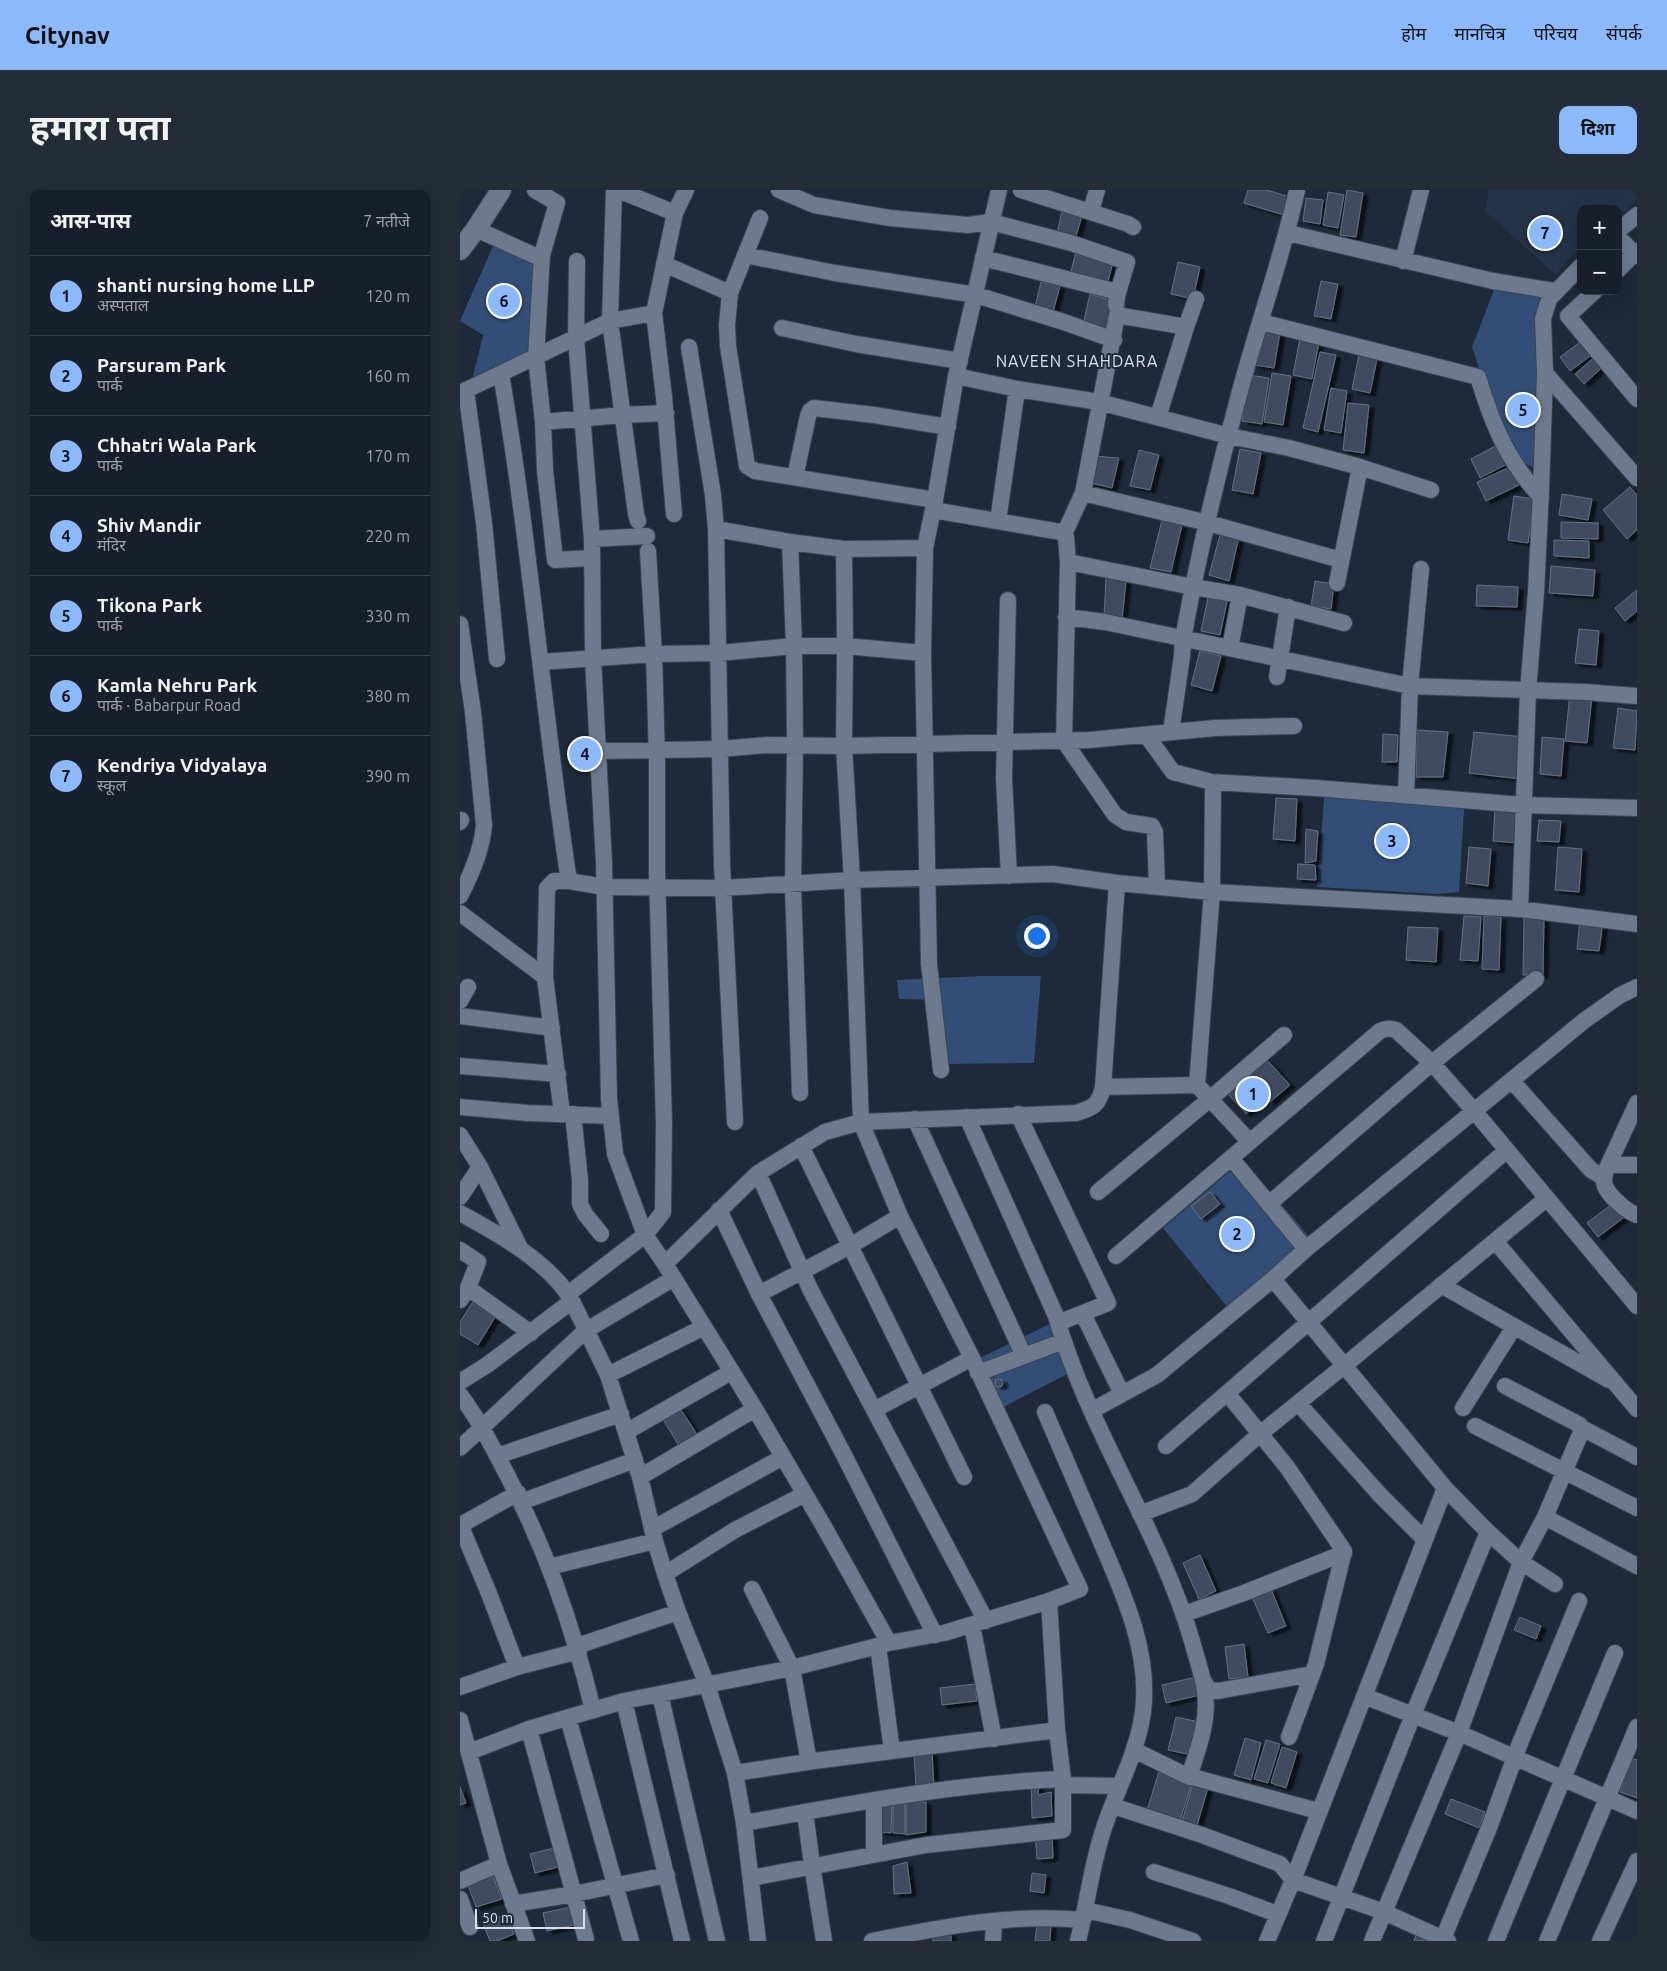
<!DOCTYPE html>
<html lang="hi">
<meta charset="utf-8">
<style>
:root{--surface:#161f2b;--page:#232c37;--text:#f1f3f6;--muted:#9ea2a9;--line:#353d47;--accent:#8cb9fc}
body{margin:0;font-family:Ubuntu,"Noto Sans Devanagari",sans-serif;background:var(--page);color:var(--text)}
.controls{position:absolute;right:15px;top:15px;display:grid;overflow:hidden;border-radius:10px;box-shadow:0 5px 20px #0002}
.controls button{width:45px;height:45px;display:grid;place-items:center;padding:0;border:0;border-bottom:1px solid var(--line);background:var(--surface);color:var(--text);font:25px sans-serif}
.scale{position:absolute;left:15px;bottom:12px;width:110px;box-sizing:border-box;padding-left:5px;border:2px solid #d9e1ec;border-top:0;font-size:14px;line-height:18px;white-space:nowrap;color:#d9e1ec;-webkit-text-stroke:4px #1e2939;paint-order:stroke}
.you{position:absolute;left:576px;top:745px;width:18px;height:18px;margin:-12px;border:4px solid #fff;border-radius:50%;background:#1a73e8;box-shadow:0 0 0 8px #1a73e833}
.badge{display:grid;place-items:center;width:32px;height:32px;border-radius:50%;background:var(--accent);color:#111;font-size:16px;font-weight:700}
.pin{position:absolute;translate:-50% -50%;border:2px solid #fff;box-shadow:0 1px 5px #0006}
.list{margin:0;padding:0;list-style:none}
h2{display:flex;justify-content:space-between;align-items:center;height:65px;margin:0;padding:0 20px;font-size:21px}
h2 small{font-size:16px;font-weight:400;color:var(--muted)}
.list li{display:grid;grid-template-columns:32px 1fr auto;gap:15px;align-items:center;box-sizing:border-box;height:80px;padding:0 20px;border-top:1px solid var(--line)}
.list b{display:block;font-size:19px;white-space:nowrap}
.list p{margin:0;font-size:16px;white-space:nowrap;color:var(--muted)}
.list em{font-size:16px;font-style:normal;color:var(--muted)}
.map{position:relative;flex:none;width:1177px;height:1751px;overflow:hidden;border-radius:10px}
header{display:flex;align-items:center;gap:30px;box-sizing:border-box;height:70px;padding:0 25px;background:var(--accent);color:#111}
header strong{font-size:24px}
nav{display:flex;gap:28px;margin-inline-start:auto;font-size:18px}
.intro{display:flex;align-items:center;justify-content:space-between;box-sizing:border-box;height:120px;padding:0 30px}
h1{margin:0;font-size:35px}
.button{padding:12px 22px;border-radius:10px;background:var(--accent);color:#111;font-size:18px;font-weight:700}
main{display:flex;gap:30px;padding:0 30px}
aside{flex:1;background:var(--surface);border-radius:10px;box-shadow:0 5px 20px #0002}
.map>svg:first-child{display:block}
.built{fill:#253348}
.green{fill:#334e76}
.building{fill:#404c5e;stroke:#647184;filter:url(#shadow)}
.lines{fill:none;stroke-linecap:round;stroke-linejoin:round}
.minor-casing{stroke:#3a4351;stroke-width:18}
.tertiary-casing{stroke:#3a4351;stroke-width:22}
.minor{stroke:#6d7a8e;stroke-width:16}
.tertiary{stroke:#6d7a8e;stroke-width:20}
.labels{text-anchor:middle;stroke-width:4;stroke-linejoin:round;paint-order:stroke}
.neighbourhood-label{font-size:16px;letter-spacing:1px;fill:#d9e1ec;stroke:#1e2939}
</style>
<header>
<strong>Citynav</strong>
<nav><a>होम</a><a>मानचित्र</a><a>परिचय</a><a>संपर्क</a></nav>
</header>
<div class="intro"><h1>हमारा पता</h1><a class="button">दिशा</a></div>
<main>
<aside>
<h2>आस-पास<small>7 नतीजे</small></h2>
<ul class="list">
<li><span class="badge">1</span><div><b>shanti nursing home LLP</b><p>अस्पताल</p></div><em>120 m</em></li>
<li><span class="badge">2</span><div><b>Parsuram Park</b><p>पार्क</p></div><em>160 m</em></li>
<li><span class="badge">3</span><div><b>Chhatri Wala Park</b><p>पार्क</p></div><em>170 m</em></li>
<li><span class="badge">4</span><div><b>Shiv Mandir</b><p>मंदिर</p></div><em>220 m</em></li>
<li><span class="badge">5</span><div><b>Tikona Park</b><p>पार्क</p></div><em>330 m</em></li>
<li><span class="badge">6</span><div><b>Kamla Nehru Park</b><p>पार्क · Babarpur Road</p></div><em>380 m</em></li>
<li><span class="badge">7</span><div><b>Kendriya Vidyalaya</b><p>स्कूल</p></div><em>390 m</em></li>
</ul>
</aside>
<div class="map">
<svg width="1177" height="1751" viewBox="0 0 1177 1751">
<defs>
<filter id="shadow"><feDropShadow dx="5" dy="3" stdDeviation="1" flood-color="#0009"/></filter>
</defs>
<rect width="100%" height="100%" fill="#1e2939"/>
<path class="built" d="M 1029,0 L 1177,0 L 1177,11 L 1158,27 L 1158,19 L 1121,19 L 1121,58 L 1108,69 L 1096,85 L 1025,21 Z"/>
<path class="green" d="M 38,45 L 80,65 L 77,161 L 41,174 L 11,195 L 23,145 L 0,131 Z
M 1036,95 L 1091,96 L 1078,114 L 1091,262 L 1089,279 L 1085,283 L 1060,271 L 1019,178 L 1012,157 Z
M 865,597 L 1005,605 L 999,702 L 977,704 L 857,697 Z
M 521,786 L 581,786 L 574,873 L 481,874 L 476,810 L 439,809 L 437,790 Z
M 783,970 L 852,1050 L 768,1118 L 703,1038 Z
M 594,1132 L 613,1181 L 534,1222 L 508,1174 Z"/>
<path class="building" d="M 788,0 L 807,0 L 833,8 L 827,26 L 784,13 Z
M 887,0 L 903,3 L 896,47 L 880,45 Z
M 868,2 L 884,5 L 878,38 L 863,35 Z
M 846,8 L 863,10 L 860,34 L 843,31 Z
M 602,20 L 622,26 L 615,49 L 597,44 Z
M 616,62 L 653,72 L 647,95 L 610,85 Z
M 718,72 L 740,77 L 733,109 L 711,104 Z
M 861,91 L 878,94 L 871,129 L 854,126 Z
M 581,92 L 600,96 L 593,122 L 575,117 Z
M 630,104 L 653,111 L 645,141 L 623,135 Z
M 801,139 L 820,142 L 814,178 L 795,175 Z
M 840,148 L 859,152 L 852,189 L 833,185 Z
M 1123,150 L 1133,164 L 1110,181 L 1100,167 Z
M 900,160 L 918,164 L 910,203 L 892,199 Z
M 860,162 L 876,165 L 858,242 L 843,238 Z
M 1139,163 L 1147,173 L 1124,194 L 1115,184 Z
M 812,183 L 831,186 L 823,235 L 804,232 Z
M 789,185 L 809,188 L 802,234 L 782,231 Z
M 871,198 L 887,201 L 881,243 L 864,240 Z
M 888,213 L 909,215 L 904,263 L 883,260 Z
M 1041,253 L 1051,272 L 1020,288 L 1011,269 Z
M 780,259 L 801,263 L 793,304 L 772,300 Z
M 679,260 L 699,265 L 690,300 L 670,296 Z
M 634,266 L 659,268 L 652,298 L 627,292 Z
M 1050,277 L 1059,295 L 1026,311 L 1017,292 Z
M 1170,297 L 1177,305 L 1177,340 L 1167,349 L 1143,320 Z
M 1102,304 L 1132,309 L 1128,330 L 1099,325 Z
M 1054,306 L 1074,309 L 1068,353 L 1048,350 Z
M 702,330 L 722,335 L 711,382 L 690,378 Z
M 1101,332 L 1138,333 L 1138,349 L 1101,348 Z
M 762,338 L 780,342 L 769,391 L 749,385 Z
M 1094,350 L 1129,351 L 1129,368 L 1094,366 Z
M 1091,376 L 1135,380 L 1133,406 L 1089,403 Z
M 646,388 L 666,391 L 662,430 L 644,426 Z
M 855,391 L 874,394 L 871,419 L 851,416 Z
M 1017,395 L 1058,397 L 1057,417 L 1016,416 Z
M 1177,400 L 1177,421 L 1165,431 L 1155,418 Z
M 749,403 L 768,407 L 760,445 L 741,441 Z
M 1119,439 L 1139,441 L 1136,475 L 1115,473 Z
M 740,461 L 761,466 L 752,501 L 731,495 Z
M 1110,503 L 1132,506 L 1127,553 L 1105,551 Z
M 1158,518 L 1177,521 L 1175,560 L 1153,558 Z
M 957,540 L 988,542 L 983,587 L 956,587 Z
M 1014,542 L 1064,547 L 1060,589 L 1009,583 Z
M 923,544 L 938,545 L 937,572 L 922,572 Z
M 1082,547 L 1104,549 L 1101,586 L 1080,584 Z
M 134,551 L 133,576 L 119,577 L 116,552 Z
M 816,608 L 837,609 L 835,651 L 813,649 Z
M 1035,618 L 1059,619 L 1056,653 L 1033,651 Z
M 1079,630 L 1101,631 L 1099,652 L 1077,651 Z
M 846,639 L 858,641 L 856,671 L 845,673 Z
M 1009,657 L 1031,659 L 1028,696 L 1006,693 Z
M 1098,657 L 1122,659 L 1119,702 L 1095,700 Z
M 838,674 L 855,675 L 856,690 L 837,689 Z
M 1004,726 L 1021,727 L 1018,771 L 1000,770 Z
M 1024,726 L 1041,727 L 1039,780 L 1022,779 Z
M 1064,728 L 1084,728 L 1083,785 L 1063,785 Z
M 1120,729 L 1143,731 L 1139,761 L 1117,759 Z
M 948,737 L 978,738 L 976,772 L 946,770 Z
M 807,870 L 830,895 L 810,912 L 805,907 L 786,924 L 768,904 Z
M 750,1002 L 760,1014 L 741,1029 L 731,1016 Z
M 1156,1011 L 1167,1025 L 1138,1047 L 1127,1033 Z
M 14,1110 L 37,1124 L 18,1155 L 0,1144 L 0,1132 Z
M535 1193a4 4 0 1 1 8 0a4 4 0 1 1-8 0Z
M 218,1215 L 240,1249 L 222,1261 L 201,1226 Z
M 740,1365 L 756,1401 L 739,1409 L 723,1373 Z
M 811,1399 L 826,1436 L 808,1443 L 792,1407 Z
M 1060,1427 L 1081,1436 L 1076,1449 L 1054,1440 Z
M 784,1454 L 788,1487 L 769,1489 L 765,1457 Z
M 736,1487 L 740,1505 L 706,1513 L 702,1495 Z
M 515,1494 L 517,1511 L 482,1515 L 480,1498 Z
M 716,1527 L 739,1532 L 732,1565 L 708,1560 Z
M 785,1548 L 801,1553 L 791,1590 L 774,1585 Z
M 806,1550 L 820,1554 L 808,1593 L 794,1589 Z
M 822,1557 L 837,1562 L 826,1598 L 811,1593 Z
M 472,1562 L 474,1597 L 456,1598 L 454,1563 Z
M 1171,1568 L 1177,1570 L 1177,1608 L 1160,1602 Z
M 699,1581 L 732,1592 L 719,1634 L 686,1624 Z
M 734,1590 L 749,1594 L 736,1639 L 721,1635 Z
M 571,1592 L 579,1594 L 578,1605 L 591,1602 L 592,1626 L 572,1628 Z
M 0,1597 L 6,1613 L 0,1615 Z
M 991,1609 L 1025,1622 L 1019,1638 L 985,1624 Z
M 446,1611 L 466,1612 L 466,1642 L 446,1645 Z
M 418,1613 L 432,1613 L 431,1643 L 420,1642 Z
M 445,1613 L 445,1644 L 433,1643 L 433,1614 Z
M 592,1643 L 593,1668 L 577,1669 L 575,1644 Z
M 98,1657 L 102,1676 L 75,1683 L 70,1664 Z
M 447,1672 L 451,1703 L 434,1704 L 433,1676 Z
M 572,1683 L 586,1685 L 584,1703 L 570,1701 Z
M 33,1686 L 42,1709 L 16,1717 L 8,1695 Z
M 115,1716 L 119,1734 L 87,1741 L 83,1723 Z
M 46,1724 L 54,1744 L 37,1751 L 30,1751 L 23,1733 Z
M 577,1733 L 591,1735 L 590,1751 L 575,1751 Z
M 958,1740 L 977,1751 L 954,1751 Z
M 491,1742 L 491,1751 L 473,1751 L 472,1743 Z"/>
<g class="lines">
<defs>
<path id="minor" d="M 75,0 L 97,13 L 82,65 L 76,167 L 83,232 L 85,280 L 95,370 L 132,368
M 154,0 L 150,131 L 176,324 L 178,331
M 158,0 L 215,23
M 319,0 L 354,15 L 430,28 L 508,35 L 531,32 L 611,53 L 667,72 L 657,106
M 561,0 L 668,34 L 673,37
M 631,21 L 637,0
M 300,28 L 270,103 L 267,135 L 268,156 L 287,276 L 295,281 L 475,310
M 16,39 L 82,69
M 1158,41 L 1177,25
M 828,43 L 1033,91 L 1094,101
M 1158,47 L 1177,66
M 285,65 L 375,83 L 516,105 L 604,132 L 654,150
M 523,68 L 654,101 L 657,106 L 656,115
M 117,71 L 116,148 L 132,349 L 133,469 L 144,673 L 149,909 L 155,964 L 185,1045 L 205,1074 L 295,1219 L 363,1335 L 429,1453
M 943,71 L 961,0
M 204,74 L 270,103
M 1158,80 L 1177,61
M 1135,101 L 1108,126 L 1177,209
M 801,132 L 1018,187 C 1032,233 1047,271 1081,307
M 322,138 L 396,154 L 500,171
M 229,157 L 253,305 L 256,339 L 262,676 L 275,932
M 1085,183 L 1177,288
M 41,184 C 70,352 83,522 109,691
M 496,186 L 557,199 L 639,212 L 769,246 L 829,258 L 900,277 L 971,300
M 6,200 L 24,333 L 37,469
M 0,203 L 150,131 L 194,123
M 698,227 L 726,137 L 736,109
M 83,232 L 162,225 L 206,223
M 335,287 L 348,226 L 350,221 L 354,218 L 414,225 L 488,237
M 623,303 L 748,333 L 881,370
M 473,320 L 601,342 L 606,347 L 608,372 L 604,551 L 655,625 L 666,632 L 692,636 L 695,642 L 697,696
M 214,324 L 204,207 L 194,123 L 215,23 L 226,0
M 538,331 L 557,199
M 256,339 L 330,352 L 384,359 L 465,358
M 604,344 L 623,303 L 657,125 L 726,137
M 132,349 L 187,346
M 330,352 L 334,456 L 335,555 L 333,696 L 340,903
M 608,372 L 733,397 L 780,405 L 884,433
M 961,379 L 950,496 L 1125,502 L 1177,506
M 877,393 L 900,277
M 548,410 L 544,589 L 549,686
M 606,427 L 645,432 L 950,496 L 946,605
M 0,434 L 13,522 L 24,635 C 22,660 11,685 0,706
M 770,458 L 780,405
M 81,472 L 194,464 L 259,463 L 334,456 L 385,456 L 463,463
M 817,487 L 828,417
M 711,542 L 722,466 L 723,449 C 738,367 757,285 779,205 C 797,136 822,69 837,0
M 687,546 L 713,582 L 748,591 L 751,592 L 753,597 L 752,702 L 737,895 L 789,951
M 139,561 L 260,559 L 307,555 L 384,556 L 629,550 L 755,538 L 834,536
M 751,592 L 856,598 L 1063,615 L 1177,618
M 0,632 L 1,630
M 1060,719 L 1068,501 L 1076,402 L 1081,301 L 1085,183 L 1083,129 L 1089,109 L 1121,76
M 0,723 L 85,787 L 102,924
M 85,787 L 87,698 L 94,691 L 109,691 L 144,697 L 263,698 L 392,690 L 593,684 L 657,693
M 0,811 L 8,797
M 0,826 L 92,838
M 0,876 L 98,884
M 481,880 L 469,774 L 463,463 L 465,358 L 475,310 L 496,186 L 539,0
M 1052,891 L 1131,980 L 1144,988
M 643,897 L 737,895
M 1177,913 L 1146,980 C 1144,986 1143,990 1145,996 C 1149,1006 1167,1022 1177,1025
M 0,917 L 68,923 L 151,926
M 113,924 L 120,990 L 120,1014 L 125,1024 L 141,1044
M 558,924 L 648,1113 L 598,1133
M 507,927 L 596,1126 C 628,1240 699,1338 732,1451 C 736,1467 743,1485 745,1502 C 749,1531 738,1559 729,1587
M 455,929 L 564,1166
M 0,945 L 20,977 L 60,1058
M 341,956 L 504,1287
M 771,968 L 846,1059
M 1149,975 L 1177,975
M 298,983 L 351,1101 L 526,1431
M 638,1002 L 750,909 L 824,845
M 0,1007 L 20,977
M 809,1014 L 972,873 L 1076,789
M 259,1020 L 299,1104 L 384,1265 L 475,1445
M 0,1023 C 37,1043 91,1073 112,1111 L 27,1175 L 0,1192
M 1035,1051 L 1177,1219
M 0,1060 L 18,1072 L 8,1098
M 656,1066 L 920,841 C 926,838 930,838 936,840 L 972,873 L 1015,922 L 1177,1116
M 205,1074 L 298,983 L 365,942 L 401,932 L 616,923 C 633,918 639,915 643,897 L 657,693 L 752,702 L 1060,719 L 1177,734
M 813,1089 L 985,1298 L 1028,1342 L 1061,1372 L 1095,1394
M 981,1095 L 1149,1190
M 108,1104 L 185,1045 L 203,1022 L 204,933 L 197,683 L 197,569 L 194,464 L 188,361
M 299,1104 L 390,1056 L 440,1026
M 0,1110 L 8,1098 L 71,1143
M 112,1111 L 148,1185 L 180,1287 L 195,1351 L 205,1384 L 218,1422 L 247,1495 L 275,1583 L 284,1633 L 298,1751
M 623,1124 L 662,1204
M 518,1183 L 604,1151
M 148,1185 L 244,1137
M 767,1203 L 827,1277 L 884,1361 L 856,1474 L 829,1547
M 0,1205 C 17,1227 30,1252 43,1277 C 85,1356 112,1433 133,1520
M 838,1213 L 920,1305 L 965,1350
M 1003,1218 L 1054,1137
M 414,1220 L 512,1168
M 631,1221 L 697,1185 L 813,1089 L 846,1059 L 1125,830 L 1159,806 L 1177,797
M 585,1222 C 602,1261 619,1301 636,1340 C 660,1397 691,1458 683,1522 C 677,1565 655,1602 642,1644 C 631,1679 627,1715 618,1751
M 1015,1236 L 1177,1318
M 1122,1238 L 1177,1267
M 166,1242 L 271,1182
M 706,1256 L 1047,960
M 0,1258 L 125,1141 L 214,1088
M 37,1266 L 161,1224
M 180,1287 L 295,1219
M 61,1312 L 175,1270
M 680,1324 L 732,1304 L 801,1243 L 885,1175 L 1087,1008
M 1085,1327 L 1177,1376
M 192,1339 L 323,1267
M 89,1377 L 195,1351
M 205,1384 L 275,1340 L 345,1304
M 292,1399 L 332,1478 L 349,1572
M 724,1424 L 784,1403 L 884,1363
M 512,1435 L 534,1549
M 117,1456 L 218,1422
M 418,1456 L 432,1561
M 57,1477 L 28,1401 L 2,1339 L 6,1332 L 58,1303
M 743,1490 L 749,1500 L 758,1501 L 852,1484
M 0,1497 L 57,1477 L 119,1461
M 200,1504 L 257,1751
M 904,1506 L 999,1543 L 1177,1621
M 164,1511 L 222,1751
M 108,1528 L 171,1751
M 0,1530 L 39,1674 L 67,1751
M 69,1539 L 126,1749
M 674,1560 L 725,1585 L 858,1621
M 9,1562 L 69,1539 L 164,1511 L 332,1478 L 429,1453 L 484,1443 L 589,1411 L 620,1399 L 512,1168 L 440,1026 L 401,932 L 392,690 L 384,556 L 385,456 L 384,359
M 275,1583 L 354,1571 L 597,1540
M 603,1595 L 660,1596
M 653,1616 L 742,1645 L 820,1674 L 833,1690 L 924,1722 L 988,1751
M 345,1622 L 352,1675 L 364,1751
M 284,1633 C 390,1614 496,1593 603,1589
M 414,1664 L 414,1611
M 694,1682 L 769,1706 L 817,1724
M 291,1688 L 466,1655 L 603,1640 L 603,1589 L 597,1540 L 589,1411
M 0,1691 L 39,1674
M 0,1709 L 10,1737
M 53,1714 L 114,1704 L 207,1685
M 625,1720 L 670,1730 L 733,1751
M 412,1751 C 482,1737 552,1723 623,1730
M 533,1751 L 534,1731
M 807,1751 L 833,1690 L 985,1298
M 864,1751 L 953,1525 L 1028,1342
M 912,1751 L 999,1543 L 1061,1372 L 1085,1327 L 1122,1240 L 1120,1235 L 1045,1196
M 982,1751 L 1029,1638 L 1060,1553 L 1119,1411
M 1036,1751 L 1155,1463
M 1087,1751 L 1177,1537
M 1140,1751 L 1177,1671"/>
<path id="tertiary" d="M 0,60 L 16,39 L 41,0"/>
</defs>
<use href="#minor" class="minor-casing"/>
<use href="#tertiary" class="tertiary-casing"/>
<use href="#minor" class="minor"/>
<use href="#tertiary" class="tertiary"/>
</g>
<g class="labels">
<g class="neighbourhood-label">
<text x="617" y="177">NAVEEN SHAHDARA</text>
</g>
</g>
</svg>
<div class="controls">
<button>+</button>
<button>−</button>
</div>
<div class="scale">50 m</div>
<div class="you"></div>
<div class="pin badge" style="left:793px;top:904px">1</div>
<div class="pin badge" style="left:777px;top:1044px">2</div>
<div class="pin badge" style="left:932px;top:651px">3</div>
<div class="pin badge" style="left:125px;top:564px">4</div>
<div class="pin badge" style="left:1063px;top:220px">5</div>
<div class="pin badge" style="left:44px;top:111px">6</div>
<div class="pin badge" style="left:1085px;top:43px">7</div>
</div>
</main>
